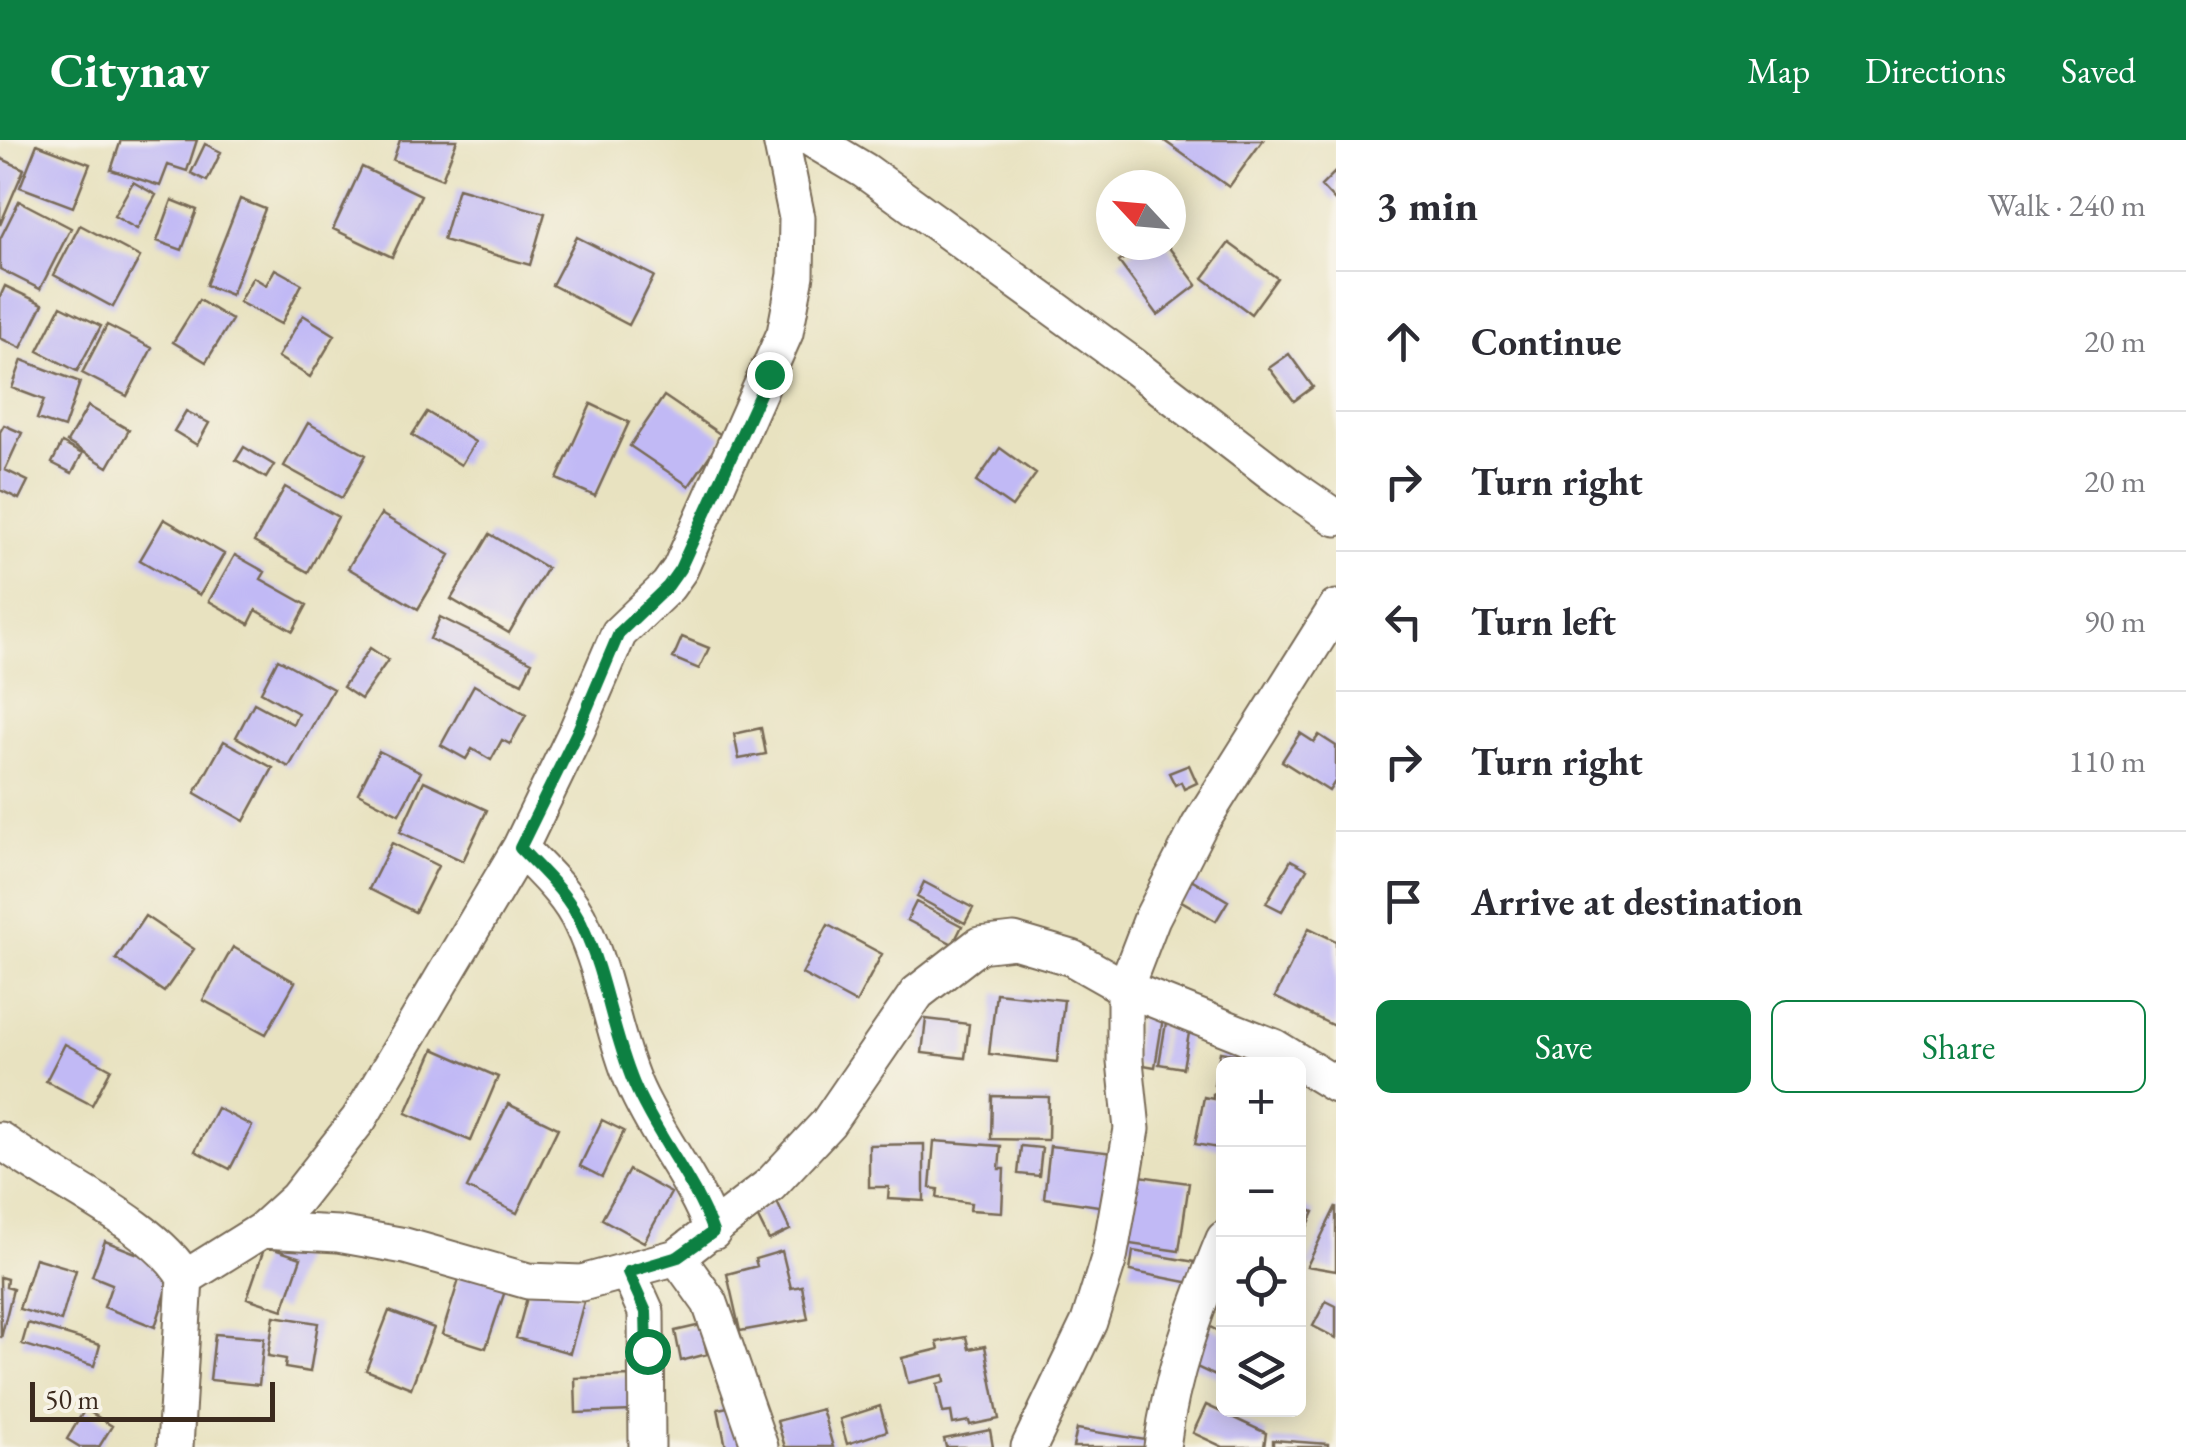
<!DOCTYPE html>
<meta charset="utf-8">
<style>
:root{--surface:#fff;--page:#f2f2f3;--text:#2b2b33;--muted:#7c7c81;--line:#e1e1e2;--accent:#0b8043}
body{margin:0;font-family:"EB Garamond",serif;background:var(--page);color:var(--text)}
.controls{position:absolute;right:30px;bottom:30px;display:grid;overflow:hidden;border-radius:15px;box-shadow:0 5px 25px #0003}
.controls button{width:90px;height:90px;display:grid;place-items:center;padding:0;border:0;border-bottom:2px solid var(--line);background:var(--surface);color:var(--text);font:50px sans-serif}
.compass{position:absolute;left:1096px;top:30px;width:90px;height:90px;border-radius:50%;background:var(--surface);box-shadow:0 5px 25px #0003;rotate:296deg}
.scale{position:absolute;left:30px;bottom:25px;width:245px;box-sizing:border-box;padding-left:10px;border:5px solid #3b2a1e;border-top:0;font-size:28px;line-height:35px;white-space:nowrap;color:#3b2a1e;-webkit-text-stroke:8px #f7f3e8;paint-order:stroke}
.stop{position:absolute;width:30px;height:30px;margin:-22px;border:8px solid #0b8043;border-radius:50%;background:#fff}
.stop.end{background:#0b8043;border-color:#fff;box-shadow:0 2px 10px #0008}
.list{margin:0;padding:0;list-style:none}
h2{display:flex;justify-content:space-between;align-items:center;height:130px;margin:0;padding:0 40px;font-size:42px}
h2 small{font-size:32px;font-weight:400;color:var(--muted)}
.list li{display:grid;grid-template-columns:65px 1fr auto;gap:30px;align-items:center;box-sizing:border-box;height:140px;padding:0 40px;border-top:2px solid var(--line)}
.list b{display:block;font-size:38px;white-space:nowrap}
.list em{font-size:32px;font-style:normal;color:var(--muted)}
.actions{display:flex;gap:20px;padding:30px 40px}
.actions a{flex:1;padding:22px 0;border:2px solid var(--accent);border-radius:15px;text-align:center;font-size:35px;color:var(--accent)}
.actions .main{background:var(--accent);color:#fff}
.icon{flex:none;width:55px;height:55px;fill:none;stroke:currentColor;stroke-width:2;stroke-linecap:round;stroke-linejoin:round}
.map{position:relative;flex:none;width:1336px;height:1307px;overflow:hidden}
header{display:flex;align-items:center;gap:60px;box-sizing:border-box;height:140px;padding:0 50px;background:var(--accent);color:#fff}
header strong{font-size:48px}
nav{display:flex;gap:55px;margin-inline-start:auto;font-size:35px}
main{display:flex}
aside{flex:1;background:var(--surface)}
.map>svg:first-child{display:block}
.building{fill:#c1b9f5}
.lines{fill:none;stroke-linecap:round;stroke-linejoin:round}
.street-casing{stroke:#786a57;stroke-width:39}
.street{stroke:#fff;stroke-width:35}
.route{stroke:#0b8043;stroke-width:12}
</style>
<header>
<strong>Citynav</strong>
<nav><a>Map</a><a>Directions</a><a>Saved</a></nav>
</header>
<main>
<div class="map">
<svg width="1336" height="1307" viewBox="0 0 1336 1307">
<rect width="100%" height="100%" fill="#f7f3e8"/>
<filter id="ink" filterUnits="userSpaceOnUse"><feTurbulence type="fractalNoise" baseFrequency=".01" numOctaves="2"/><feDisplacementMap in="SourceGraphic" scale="20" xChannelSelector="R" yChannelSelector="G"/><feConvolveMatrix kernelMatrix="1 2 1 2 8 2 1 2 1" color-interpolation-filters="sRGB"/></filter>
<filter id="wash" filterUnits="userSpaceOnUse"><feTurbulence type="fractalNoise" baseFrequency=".0048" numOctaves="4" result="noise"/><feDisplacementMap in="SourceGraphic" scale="40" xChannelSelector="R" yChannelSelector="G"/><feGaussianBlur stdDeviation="2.25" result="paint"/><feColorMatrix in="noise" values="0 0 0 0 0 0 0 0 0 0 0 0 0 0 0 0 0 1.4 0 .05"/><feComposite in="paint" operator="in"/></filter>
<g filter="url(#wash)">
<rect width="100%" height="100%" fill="#e8e2c0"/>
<g id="blocks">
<path class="building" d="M 121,0 L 197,0 L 187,31 L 168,25 L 160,46 L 111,30 Z
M 400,0 L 457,0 L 442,39 L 393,20 Z
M 1163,0 L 1263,0 L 1229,47 Z
M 37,4 L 90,24 L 73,67 L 20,47 Z
M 205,4 L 221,12 L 207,41 L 191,33 Z
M 0,18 L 24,29 L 0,85 Z
M 362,27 L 421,55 L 392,117 L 333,89 Z
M 1336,31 L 1336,62 L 1321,46 Z
M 133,42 L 156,55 L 137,89 L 114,76 Z
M 458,48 L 545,73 L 530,125 L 443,100 Z
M 240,59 L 265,69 L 231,155 L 206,145 Z
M 172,60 L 197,70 L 182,110 L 157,101 Z
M 19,61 L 71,88 L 40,149 L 0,129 L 0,99 Z
M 80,85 L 140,117 L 113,167 L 54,135 Z
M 577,97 L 654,136 L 629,185 L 552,145 Z
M 1229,103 L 1277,138 L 1251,174 L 1203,138 Z
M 1141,105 L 1167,105 L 1197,145 L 1158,175 L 1119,122 Z
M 275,129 L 302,144 L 281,184 L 239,162 L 253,137 L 266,145 Z
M 5,146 L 43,164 L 21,208 L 0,198 L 0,157 Z
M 199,160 L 232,180 L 206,222 L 173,202 Z
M 61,166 L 101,186 L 77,231 L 38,211 Z
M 303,175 L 335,195 L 310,237 L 278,217 Z
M 107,185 L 152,208 L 127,256 L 82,233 Z
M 1289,214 L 1313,247 L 1294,261 L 1269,228 Z
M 22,220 L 80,242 L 64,288 L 37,279 L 44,260 L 12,248 Z
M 664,256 L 723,296 L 689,346 L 630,306 Z
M 591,264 L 629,282 L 595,356 L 557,339 Z
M 88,266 L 129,290 L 108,327 L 67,302 Z
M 186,271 L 209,283 L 197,305 L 174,291 Z
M 427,272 L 475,302 L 461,325 L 412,295 Z
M 308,283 L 366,315 L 342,358 L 284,326 Z
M 4,285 L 22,293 L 5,330 L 28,341 L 19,359 L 0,350 L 0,292 Z
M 62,303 L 82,314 L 72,333 L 52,323 Z
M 244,307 L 274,325 L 266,338 L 236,320 Z
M 1000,308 L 1036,334 L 1012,367 L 976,342 Z
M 285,347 L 338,377 L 308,432 L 254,402 Z
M 381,374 L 450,415 L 418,469 L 348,428 Z
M 164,379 L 224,414 L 200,455 L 140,420 Z
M 490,394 L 547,428 L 509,493 L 451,459 Z
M 235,415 L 265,432 L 261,439 L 307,465 L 293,491 L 256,470 L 249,484 L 209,461 Z
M 440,477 L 532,522 L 522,543 L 430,499 Z
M 682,497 L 709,508 L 699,529 L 673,518 Z
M 370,508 L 388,520 L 361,559 L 343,547 Z
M 278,519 L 333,549 L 289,627 L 236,597 L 254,563 L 293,584 L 298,573 L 261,552 Z
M 474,545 L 526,575 L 510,604 L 502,600 L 491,620 L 472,609 L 466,619 L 441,605 Z
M 761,588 L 766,614 L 739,619 L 734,594 Z
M 1300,593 L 1314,602 L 1319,595 L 1336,606 L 1336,640 L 1329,651 L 1282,621 Z
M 224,601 L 273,628 L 244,681 L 195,653 Z
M 379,611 L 421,632 L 399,674 L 358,653 Z
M 1189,625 L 1197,643 L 1184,649 L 1181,642 L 1175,645 L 1169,633 Z
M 424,641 L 487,670 L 463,721 L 400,692 Z
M 392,703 L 438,726 L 415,772 L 369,749 Z
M 1291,720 L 1307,729 L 1282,771 L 1266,763 Z
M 1186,736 L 1228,761 L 1216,781 L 1173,756 Z
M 924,742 L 973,768 L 965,783 L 917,757 Z
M 916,762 L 962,786 L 953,804 L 907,780 Z
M 145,776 L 194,809 L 164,852 L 116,819 Z
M 828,785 L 882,814 L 856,863 L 802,834 Z
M 1309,788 L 1336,801 L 1336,887 L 1275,857 Z
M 233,807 L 295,842 L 266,894 L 203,860 Z
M 996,853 L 1064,860 L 1057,922 L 989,914 Z
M 1140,868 L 1164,872 L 1155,927 L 1132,923 Z
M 926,879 L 969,884 L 965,918 L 922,913 Z
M 1166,883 L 1190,887 L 1183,928 L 1159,924 Z
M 65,904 L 111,929 L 92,965 L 46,941 Z
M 434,909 L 498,937 L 471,1001 L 406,973 Z
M 1220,912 L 1267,919 L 1266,924 L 1224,924 L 1224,947 L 1214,945 Z
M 1213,954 L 1224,955 L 1224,1009 L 1195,1004 L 1204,957 L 1213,959 Z
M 992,956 L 1049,957 L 1048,1000 L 991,999 Z
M 508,964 L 558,988 L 517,1073 L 467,1048 Z
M 217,968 L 252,986 L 230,1029 L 195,1011 Z
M 602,980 L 624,991 L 602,1037 L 580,1026 Z
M 934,1001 L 1001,1006 L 999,1029 L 1004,1029 L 1002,1072 L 970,1070 L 971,1063 L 937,1058 L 938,1049 L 930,1048 Z
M 924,1004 L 924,1061 L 888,1059 L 889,1047 L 869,1047 L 869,1005 Z
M 1021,1006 L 1042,1008 L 1039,1036 L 1018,1034 Z
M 1050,1006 L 1115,1013 L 1112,1068 L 1044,1058 Z
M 629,1030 L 671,1053 L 644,1102 L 602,1079 Z
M 1133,1035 L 1189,1043 L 1179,1111 L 1123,1103 Z
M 777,1062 L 790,1090 L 769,1100 L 755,1072 Z
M 1298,1065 L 1314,1072 L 1298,1107 Z
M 1336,1066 L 1336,1131 L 1307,1126 Z
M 105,1101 L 174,1128 L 155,1187 L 104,1167 L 112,1144 L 92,1136 Z
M 265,1106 L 301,1118 L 283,1170 L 247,1158 Z
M 782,1111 L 791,1148 L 802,1146 L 808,1179 L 740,1191 L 727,1134 L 757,1126 L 755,1119 Z
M 1133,1111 L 1195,1122 L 1191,1143 L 1130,1131 Z
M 35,1118 L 76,1130 L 61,1181 L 19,1169 Z
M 462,1130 L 507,1145 L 486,1208 L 442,1194 Z
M 0,1137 L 7,1139 L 6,1147 L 13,1149 L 1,1198 Z
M 531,1143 L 585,1158 L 570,1213 L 516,1198 Z
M 1326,1161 L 1336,1166 L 1336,1198 L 1313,1186 Z
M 389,1171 L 434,1188 L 411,1248 L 366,1230 Z
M 274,1176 L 318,1183 L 310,1232 L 285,1228 L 286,1219 L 268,1216 Z
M 28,1183 L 100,1205 L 94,1226 L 22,1204 Z
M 701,1185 L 707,1214 L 681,1221 L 675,1191 Z
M 1208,1186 L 1224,1194 L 1224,1240 L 1190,1224 Z
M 215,1194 L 264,1198 L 259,1245 L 210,1240 Z
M 966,1197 L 969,1209 L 985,1206 L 999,1279 L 970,1285 L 969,1281 L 953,1284 L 951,1272 L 943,1273 L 937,1244 L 945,1242 L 944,1235 L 908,1243 L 902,1218 L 939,1209 L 937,1202 Z
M 631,1236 L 633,1271 L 576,1273 L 575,1238 Z
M 743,1264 L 753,1307 L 726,1307 L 718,1269 Z
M 1206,1265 L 1266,1293 L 1264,1307 L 1223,1307 L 1193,1293 Z
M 880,1266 L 887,1291 L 847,1304 L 840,1279 Z
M 85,1269 L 112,1286 L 99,1307 L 80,1307 L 67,1299 Z
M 822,1269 L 833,1307 L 785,1307 L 777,1281 Z
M 1077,1289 L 1158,1302 L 1157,1307 L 1073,1307 Z
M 990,1290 L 993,1307 L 946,1307 L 944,1299 Z
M 1273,1300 L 1328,1304 L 1328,1307 L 1273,1307 Z"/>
</g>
</g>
<g filter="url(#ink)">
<use href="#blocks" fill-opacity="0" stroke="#786a57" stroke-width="2.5"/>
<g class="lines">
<defs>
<path id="street" d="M 813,0 L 865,31 L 1131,224 L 1288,345 L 1336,378
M 520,708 C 542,731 569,755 582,785 C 606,836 612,892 634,944 C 656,996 694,1039 713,1092
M 0,1000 C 51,1039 156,1085 185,1138 L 175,1307
M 262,1090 L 338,1094 L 405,1106 L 528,1141 L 582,1143 L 677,1117 L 770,1045 L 828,983 L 917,853 L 979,805 L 1014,801 L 1072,818 L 1125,848 L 1274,907 L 1336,945
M 677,1117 L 710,1163 L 760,1307
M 628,1132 L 646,1172 L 647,1307
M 185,1138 L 262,1090 L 296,1059 L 359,979 L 520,708 L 577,590 L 619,493 L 668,446 L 680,429 L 785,193 L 796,135 L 797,78 L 781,0
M 1029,1307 L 1089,1182 L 1109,1118 L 1132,989 L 1125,921 L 1125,848 L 1152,778 L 1199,686 L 1336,468
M 1162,1307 C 1171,1234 1196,1167 1224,1099"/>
</defs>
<use href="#street" class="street-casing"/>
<use href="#street" class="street"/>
</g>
</g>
<g class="lines" filter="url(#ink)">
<path class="route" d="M 647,1211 L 646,1172 L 628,1132 L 678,1117 L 713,1092 C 694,1039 656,996 634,944 C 612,892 606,836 582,785 C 569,755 542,731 520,708 L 578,590 L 619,493 L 668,446 L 680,429 L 769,234"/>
</g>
</svg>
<div class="controls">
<button>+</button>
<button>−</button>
<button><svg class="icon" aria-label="locate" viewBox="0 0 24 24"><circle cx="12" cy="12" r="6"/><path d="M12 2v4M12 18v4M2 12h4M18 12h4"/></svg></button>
<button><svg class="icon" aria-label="layers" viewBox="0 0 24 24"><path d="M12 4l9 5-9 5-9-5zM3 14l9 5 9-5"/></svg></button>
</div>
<svg class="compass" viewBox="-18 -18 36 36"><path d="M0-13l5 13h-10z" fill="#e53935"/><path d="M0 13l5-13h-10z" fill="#7c7c81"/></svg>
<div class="scale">50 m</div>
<div class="stop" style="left:647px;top:1211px"></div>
<div class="stop end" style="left:769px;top:234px"></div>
</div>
<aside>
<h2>3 min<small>Walk · 240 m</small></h2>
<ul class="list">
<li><svg class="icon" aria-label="ahead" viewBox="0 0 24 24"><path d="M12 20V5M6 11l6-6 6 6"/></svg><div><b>Continue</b></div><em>20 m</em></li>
<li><svg class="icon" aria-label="right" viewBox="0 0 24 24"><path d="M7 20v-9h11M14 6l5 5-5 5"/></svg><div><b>Turn right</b></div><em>20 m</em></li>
<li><svg class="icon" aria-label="left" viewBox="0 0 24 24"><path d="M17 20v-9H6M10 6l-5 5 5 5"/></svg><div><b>Turn left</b></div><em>90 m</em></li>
<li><svg class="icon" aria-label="right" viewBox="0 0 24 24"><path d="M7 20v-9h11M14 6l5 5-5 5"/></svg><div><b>Turn right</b></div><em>110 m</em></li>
<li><svg class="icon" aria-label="arrive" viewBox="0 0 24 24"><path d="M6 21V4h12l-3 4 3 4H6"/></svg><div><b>Arrive at destination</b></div></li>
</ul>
<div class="actions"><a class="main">Save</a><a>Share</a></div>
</aside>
</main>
